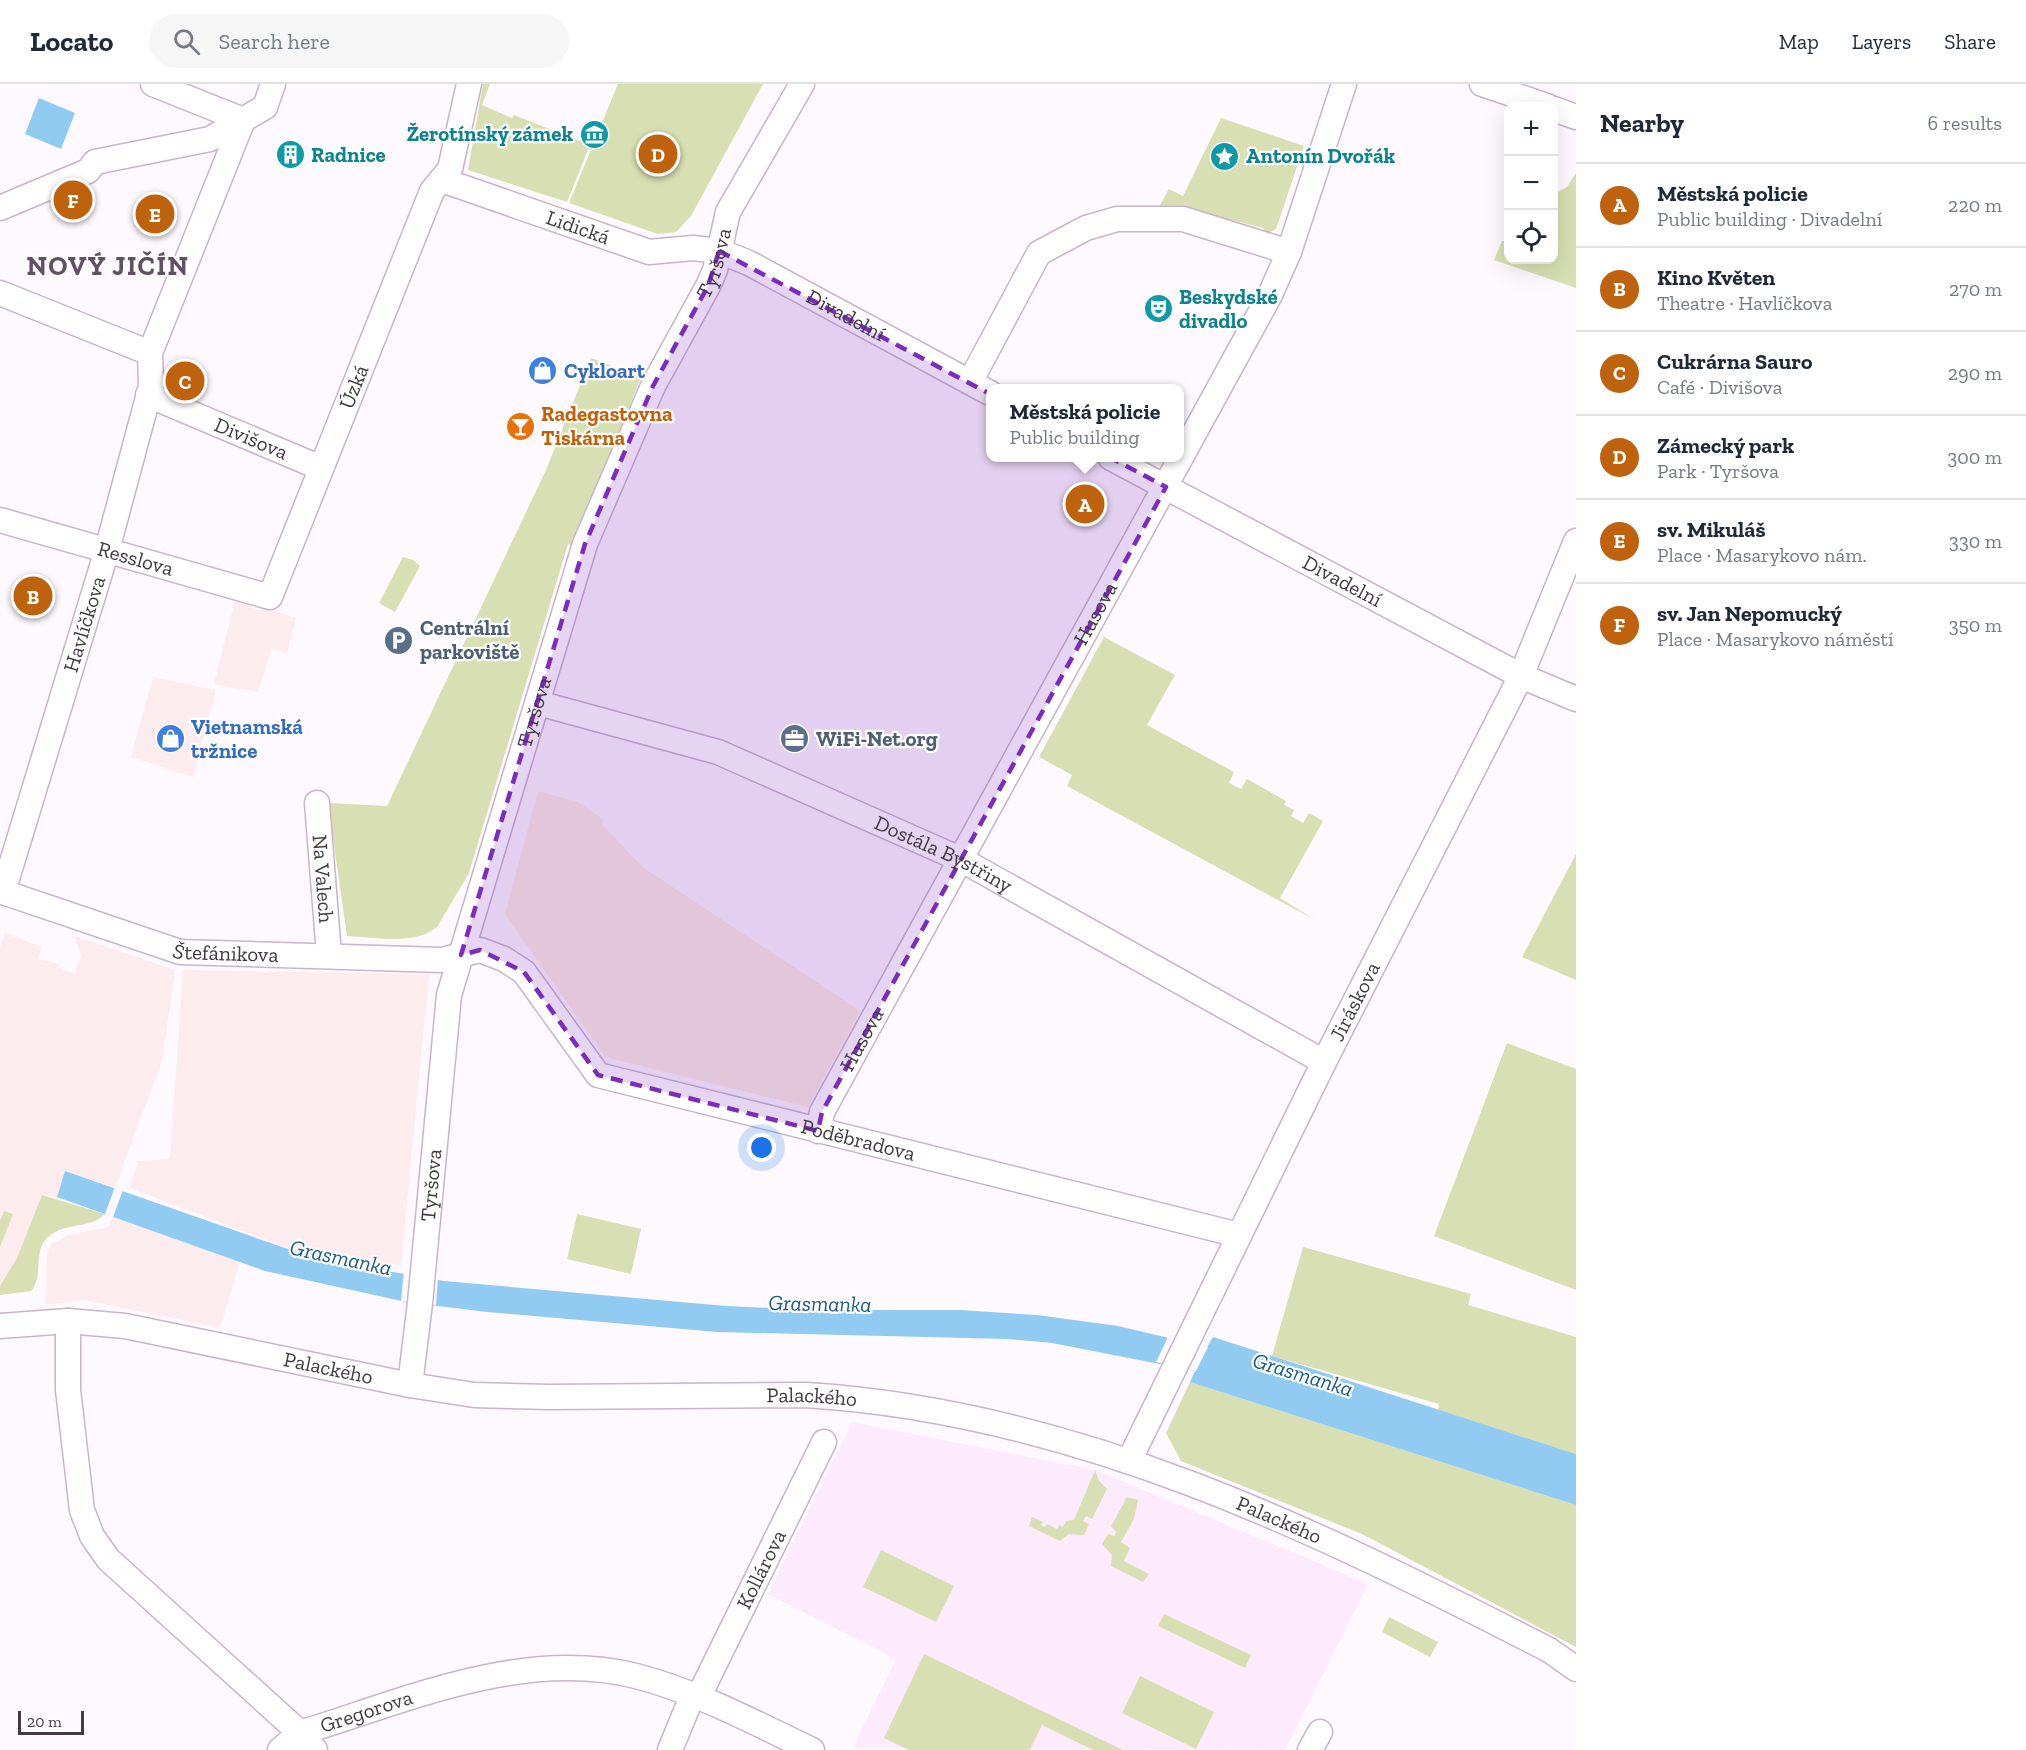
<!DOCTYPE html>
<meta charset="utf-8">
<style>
:root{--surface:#fff;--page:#f6f6f7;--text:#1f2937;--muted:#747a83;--line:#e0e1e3;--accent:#be620e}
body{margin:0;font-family:"Zilla Slab",serif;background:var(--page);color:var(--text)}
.controls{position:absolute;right:18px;top:18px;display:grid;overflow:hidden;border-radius:12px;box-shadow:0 6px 24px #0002}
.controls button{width:54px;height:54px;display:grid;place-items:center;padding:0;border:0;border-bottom:2px solid var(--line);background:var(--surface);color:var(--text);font:30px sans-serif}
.scale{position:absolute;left:18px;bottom:15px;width:66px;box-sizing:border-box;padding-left:6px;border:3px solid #423943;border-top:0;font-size:16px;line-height:21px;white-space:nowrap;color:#423943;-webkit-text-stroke:4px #fff;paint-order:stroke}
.you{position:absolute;left:762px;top:1064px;width:21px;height:21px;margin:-15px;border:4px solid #fff;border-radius:50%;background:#1a73e8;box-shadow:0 0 0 9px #1a73e833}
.badge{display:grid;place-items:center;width:39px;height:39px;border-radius:50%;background:var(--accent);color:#fff;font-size:20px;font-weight:700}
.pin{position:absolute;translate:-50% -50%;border:3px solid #fff;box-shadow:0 2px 6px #0006}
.popup{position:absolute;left:986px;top:300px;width:198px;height:78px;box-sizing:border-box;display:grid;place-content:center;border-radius:12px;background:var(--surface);filter:drop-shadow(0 2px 4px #0005);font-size:20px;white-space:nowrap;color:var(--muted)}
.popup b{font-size:22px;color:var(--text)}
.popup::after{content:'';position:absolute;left:50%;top:100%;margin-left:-12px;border:12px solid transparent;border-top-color:var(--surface)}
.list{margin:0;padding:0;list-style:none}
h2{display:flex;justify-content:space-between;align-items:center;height:78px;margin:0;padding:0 24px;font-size:26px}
h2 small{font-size:20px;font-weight:400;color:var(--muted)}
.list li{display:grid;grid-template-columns:39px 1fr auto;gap:18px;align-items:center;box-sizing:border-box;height:84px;padding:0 24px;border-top:2px solid var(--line)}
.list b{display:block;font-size:22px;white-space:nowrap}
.list p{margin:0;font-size:20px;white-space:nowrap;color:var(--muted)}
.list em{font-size:20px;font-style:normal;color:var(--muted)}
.icon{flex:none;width:33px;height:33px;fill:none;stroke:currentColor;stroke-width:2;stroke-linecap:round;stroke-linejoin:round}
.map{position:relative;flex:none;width:1576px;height:1666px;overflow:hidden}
header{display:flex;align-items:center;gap:36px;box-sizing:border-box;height:84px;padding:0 30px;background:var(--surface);border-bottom:2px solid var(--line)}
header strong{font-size:28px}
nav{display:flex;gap:33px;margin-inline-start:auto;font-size:21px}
.search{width:420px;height:54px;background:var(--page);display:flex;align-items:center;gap:15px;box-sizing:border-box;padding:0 21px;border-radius:33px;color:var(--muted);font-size:22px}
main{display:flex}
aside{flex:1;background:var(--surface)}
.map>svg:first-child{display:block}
.commercial{fill:#fceced}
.industrial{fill:#feede2}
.built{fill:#fcebfd}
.green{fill:#d7dfb3}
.water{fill:#92cbf1}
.pier{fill:#fdf9fe}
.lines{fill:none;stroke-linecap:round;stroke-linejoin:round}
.street-casing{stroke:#c9b4cb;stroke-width:27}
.street{stroke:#fff;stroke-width:24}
.marked{fill:#7b2cbf;fill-opacity:0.2;stroke:#7b2cbf;stroke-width:4.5;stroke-dasharray:12 8;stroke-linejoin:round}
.labels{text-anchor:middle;stroke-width:4.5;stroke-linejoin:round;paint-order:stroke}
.culture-label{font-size:21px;font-weight:bold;fill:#0d838f;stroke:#fff;text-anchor:start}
.street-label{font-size:21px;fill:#423943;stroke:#fff}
.shop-label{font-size:21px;font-weight:bold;fill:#366cbe;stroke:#fff;text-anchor:start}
.food-label{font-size:21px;font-weight:bold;fill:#c56008;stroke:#fff;text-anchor:start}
.service-label{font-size:21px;font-weight:bold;fill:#4e5e75;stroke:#fff;text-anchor:start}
.water-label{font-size:22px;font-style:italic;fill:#195b81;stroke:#fff}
.district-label{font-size:27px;font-weight:bold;letter-spacing:1.5px;fill:#614f63;stroke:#fff}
</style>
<header>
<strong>Locato</strong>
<div class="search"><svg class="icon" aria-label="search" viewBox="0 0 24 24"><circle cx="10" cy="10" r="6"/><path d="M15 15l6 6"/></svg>Search here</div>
<nav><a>Map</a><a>Layers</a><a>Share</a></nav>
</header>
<main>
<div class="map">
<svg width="1576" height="1666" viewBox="0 0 1576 1666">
<rect width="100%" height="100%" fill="#fdf9fe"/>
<path class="commercial" d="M 235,517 L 261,527 L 262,522 L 296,534 L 287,569 L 272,564 L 258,608 L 214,600 Z
M 153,593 L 216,606 L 193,693 L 131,673 Z
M 5,849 L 42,863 L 38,875 L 59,880 L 58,883 L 74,890 L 81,873 L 75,852 L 175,886 L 162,977 L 115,1103 L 65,1087 L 57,1113 L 42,1111 L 17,1174 L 0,1202 L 0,1163 L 3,1157 L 0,1156 L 0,863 Z
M 183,886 L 429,890 L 401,1181 L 285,1163 L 130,1104 L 138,1077 L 170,1075 Z
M 113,1133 L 240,1178 L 220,1244 L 84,1216 L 45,1221 L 47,1170 L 52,1160 L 68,1151 L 108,1143 Z"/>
<path class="industrial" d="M 538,707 L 578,718 L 604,736 L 601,740 L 644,784 L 860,927 L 808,1023 L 605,973 L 505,830 Z"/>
<path class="built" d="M 852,1338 L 1095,1386 L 1368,1500 L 1285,1666 L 853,1664 L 896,1575 L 768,1510 Z"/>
<path class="green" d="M 483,0 L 490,0 L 482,21 L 512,34 L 514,31 L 590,61 L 567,118 L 468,86 Z
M 618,0 L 763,0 L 691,132 L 676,148 L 658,150 L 569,119 Z
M 1221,34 L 1304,62 L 1276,145 L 1267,150 L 1263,144 L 1228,135 L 1215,138 L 1156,128 L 1169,105 L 1183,112 Z
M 1576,89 L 1576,204 L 1494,176 L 1502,157 L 1508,157 L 1508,176 L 1554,176 L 1554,114 L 1556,109 L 1567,103 Z
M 591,274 L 641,293 L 574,463 L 568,460 L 469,789 L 437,843 C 414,862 375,853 347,852 L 328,719 L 387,722 L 546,386 Z
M 403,473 L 413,476 L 420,482 L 395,528 L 379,519 Z
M 1104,553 L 1175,591 L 1147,641 L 1234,688 L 1229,699 L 1241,705 L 1247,695 L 1286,717 L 1284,721 L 1294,726 L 1291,732 L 1303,739 L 1309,729 L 1323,737 L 1280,814 L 1315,836 L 1067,702 L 1072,691 L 1039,673 Z
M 1576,770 L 1576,896 L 1522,873 Z
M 1507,959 L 1576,985 L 1576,1206 L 1434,1152 Z
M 42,1111 L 105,1130 C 90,1146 62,1137 46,1155 C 33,1169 44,1192 31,1207 L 0,1211 L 0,1202 L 17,1174 Z
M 4,1127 L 13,1130 L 0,1163 L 0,1137 Z
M 577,1130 L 641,1145 L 631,1190 L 567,1175 Z
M 1303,1163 L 1471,1210 L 1468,1221 L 1576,1253 L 1576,1370 L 1438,1326 L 1439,1320 L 1272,1272 Z
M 1190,1298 L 1576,1421 L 1576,1563 L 1362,1450 L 1181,1377 L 1166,1349 Z
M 1095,1386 L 1099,1397 L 1107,1405 L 1092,1435 L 1086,1432 L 1083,1437 L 1089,1440 L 1084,1451 L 1069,1450 L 1060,1457 L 1029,1442 L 1032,1433 L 1043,1438 L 1041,1441 L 1045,1443 L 1047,1440 L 1057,1445 L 1059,1441 L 1063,1443 L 1066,1437 L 1074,1436 Z
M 1127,1413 L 1138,1416 L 1134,1435 L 1121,1458 L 1130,1464 L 1124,1477 L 1149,1490 L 1143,1498 L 1111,1482 L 1112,1471 L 1102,1460 L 1108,1450 L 1114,1452 L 1116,1448 L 1111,1442 Z
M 881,1466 L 954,1502 L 936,1538 L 863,1503 Z
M 1164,1530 L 1251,1571 L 1245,1584 L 1158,1542 Z
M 1389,1533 L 1438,1558 L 1430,1573 L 1382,1548 Z
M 924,1570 L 1123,1666 L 1093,1666 L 1042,1641 L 1030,1666 L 909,1666 L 884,1654 Z
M 1140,1592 L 1214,1628 L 1196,1665 L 1122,1629 Z"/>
<path class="water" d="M 39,14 L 75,29 L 61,65 L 25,50 Z
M 65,1087 L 285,1164 L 364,1183 L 444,1197 L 726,1222 L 819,1226 L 960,1226 L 1037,1231 L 1118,1242 L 1207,1263 L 1213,1253 L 1576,1370 L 1576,1421 L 1190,1298 L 1195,1287 L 1052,1259 L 1007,1255 L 717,1248 L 487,1228 L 406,1218 L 265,1187 L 57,1113 Z"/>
<path class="pier" d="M 115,1103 L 123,1106 L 113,1133 L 105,1130 Z
M 404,1187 L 438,1193 L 436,1221 L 401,1217 Z
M 1168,1253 L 1208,1263 L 1196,1287 L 1156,1278 Z"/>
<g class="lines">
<defs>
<g id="street">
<path d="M 153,0 L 243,36"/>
<path d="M 1482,0 L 1547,22"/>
<path d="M 1554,25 L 1576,33"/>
<path id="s1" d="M 442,96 L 649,168 L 693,164 L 719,167 L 749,179 L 990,309"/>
<path d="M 0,124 L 88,87 L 95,78 L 210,55 L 265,23 L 273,0"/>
<path d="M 0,209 L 150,269"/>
<path d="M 970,298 L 1039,169 L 1086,144 L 1117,135 L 1183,135 L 1289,168"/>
<path id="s2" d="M 148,311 L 321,384"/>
<path id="s3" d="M 1111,374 L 1521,592 L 1576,615"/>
<path id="s4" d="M 0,436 L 270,513 L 432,107 L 450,85 L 469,0"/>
<path id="s5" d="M 538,619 L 718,668 L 960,775 L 1324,978"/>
<path id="s6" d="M 317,719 L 329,871"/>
<path id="s7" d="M 0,807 L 180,868 L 442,876 L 480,866 L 504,875 L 524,888 L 598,991 L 1239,1151"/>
<path id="s8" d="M 3,808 L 107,466 L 151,302 L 150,269 L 243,36"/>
<path id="s9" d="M 818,1047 L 822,1028 L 1270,211 L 1289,168 L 1344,0"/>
<path d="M 68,1237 L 68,1306 L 82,1426 L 92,1452 L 108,1475 L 300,1649 L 315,1666"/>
<path id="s10" d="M 0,1242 L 68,1237 L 125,1242 L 410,1301 L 474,1311 L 550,1313 L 805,1311 C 1073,1327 1314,1445 1549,1566 L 1576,1585"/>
<path id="s11" d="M 410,1301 L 420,1219 L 449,911 L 461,871 L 585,460 L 653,302 L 708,202 L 715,186 L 728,128 L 802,0"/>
<path id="s12" d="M 1129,1377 L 1324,978 L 1521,592 L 1576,457"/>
<path id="s13" d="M 699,1612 L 824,1358"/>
<path id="s14" d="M 280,1666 L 300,1649 C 407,1616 523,1564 636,1592 C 698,1608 755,1639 812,1666"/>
<path d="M 670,1666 L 693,1610"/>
<path d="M 1310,1666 L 1320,1648"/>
</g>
</defs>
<use href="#street" class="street-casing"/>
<use href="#street" class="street"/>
</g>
<path class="marked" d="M 719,167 L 1166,403 L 822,1028 L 818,1047 L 598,991 L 524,888 L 480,866 L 461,871 L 585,460 L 653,302 L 708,202 Z"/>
<defs>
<symbol id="museum-disc" viewBox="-11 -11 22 22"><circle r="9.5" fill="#0f9aa8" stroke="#fff"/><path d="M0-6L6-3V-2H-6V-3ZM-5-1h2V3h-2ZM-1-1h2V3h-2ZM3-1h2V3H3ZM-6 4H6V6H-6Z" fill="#fff"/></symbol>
<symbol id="building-disc" viewBox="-11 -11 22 22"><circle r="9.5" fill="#0f9aa8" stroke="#fff"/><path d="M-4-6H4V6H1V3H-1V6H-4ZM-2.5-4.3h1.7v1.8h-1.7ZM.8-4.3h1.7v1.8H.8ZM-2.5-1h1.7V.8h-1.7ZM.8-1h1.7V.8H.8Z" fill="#fff"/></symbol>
<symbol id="sight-disc" viewBox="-11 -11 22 22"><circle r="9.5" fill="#0f9aa8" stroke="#fff"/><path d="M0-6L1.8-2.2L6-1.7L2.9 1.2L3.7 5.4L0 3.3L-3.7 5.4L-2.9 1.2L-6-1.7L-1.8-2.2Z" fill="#fff"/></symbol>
<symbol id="theatre-disc" viewBox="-11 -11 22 22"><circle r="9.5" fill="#0f9aa8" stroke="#fff"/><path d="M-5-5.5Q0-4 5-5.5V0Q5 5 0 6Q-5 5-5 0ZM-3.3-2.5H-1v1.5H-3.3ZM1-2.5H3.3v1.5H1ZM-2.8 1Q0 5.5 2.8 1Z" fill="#fff"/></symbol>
<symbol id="shop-disc" viewBox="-11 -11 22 22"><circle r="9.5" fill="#3f7fe0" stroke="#fff"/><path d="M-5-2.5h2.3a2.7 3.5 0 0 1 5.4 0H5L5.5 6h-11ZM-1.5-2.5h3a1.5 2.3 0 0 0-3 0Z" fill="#fff"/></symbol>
<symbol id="bar-disc" viewBox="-11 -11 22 22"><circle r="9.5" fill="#e8710a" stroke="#fff"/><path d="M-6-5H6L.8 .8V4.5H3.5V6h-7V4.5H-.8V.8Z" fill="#fff"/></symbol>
<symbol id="parking-disc" viewBox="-11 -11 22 22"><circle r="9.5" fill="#5c6f8a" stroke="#fff"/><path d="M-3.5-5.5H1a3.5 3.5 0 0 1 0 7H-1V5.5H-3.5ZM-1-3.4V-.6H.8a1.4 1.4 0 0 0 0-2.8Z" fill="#fff"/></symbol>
<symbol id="office-disc" viewBox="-11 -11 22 22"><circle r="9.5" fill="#5c6f8a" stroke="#fff"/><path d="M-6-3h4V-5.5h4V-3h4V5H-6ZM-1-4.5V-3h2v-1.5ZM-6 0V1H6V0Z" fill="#fff"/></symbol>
</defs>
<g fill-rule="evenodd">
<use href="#museum-disc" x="578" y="34" width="33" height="33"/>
<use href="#building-disc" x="274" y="54" width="33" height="33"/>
<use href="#sight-disc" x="1208" y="56" width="33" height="33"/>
<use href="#theatre-disc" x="1142" y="208" width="33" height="33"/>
<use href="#shop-disc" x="526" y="270" width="33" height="33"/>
<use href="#bar-disc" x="504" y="326" width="33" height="33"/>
<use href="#parking-disc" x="382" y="540" width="33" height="33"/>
<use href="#shop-disc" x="154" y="638" width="33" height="33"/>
<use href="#office-disc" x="778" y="638" width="33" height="33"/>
</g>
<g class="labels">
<g class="culture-label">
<text x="573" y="57" text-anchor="end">Žerotínský zámek</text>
<text x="311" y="78">Radnice</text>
<text x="1246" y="79">Antonín Dvořák</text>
<text x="1179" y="220">Beskydské<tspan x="1179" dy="24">divadlo</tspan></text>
</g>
<g class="street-label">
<text dy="7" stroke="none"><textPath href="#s1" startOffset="144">Lidická</textPath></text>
<text dy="7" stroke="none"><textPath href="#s11" startOffset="1173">Tyršova</textPath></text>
<text dy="7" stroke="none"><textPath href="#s1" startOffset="432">Divadelní</textPath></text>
<text dy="7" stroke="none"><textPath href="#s4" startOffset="507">Úzká</textPath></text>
<text dy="7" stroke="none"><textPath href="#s2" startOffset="112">Divišova</textPath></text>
<text dy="7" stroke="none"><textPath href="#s4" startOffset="141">Resslova</textPath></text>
<text dy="7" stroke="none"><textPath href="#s3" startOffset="262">Divadelní</textPath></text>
<text dy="7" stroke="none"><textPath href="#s9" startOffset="588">Husova</textPath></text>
<text dy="7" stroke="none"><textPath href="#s8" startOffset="280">Havlíčkova</textPath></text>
<text dy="7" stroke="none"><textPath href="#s11" startOffset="687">Tyršova</textPath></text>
<text dy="7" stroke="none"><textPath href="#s5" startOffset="434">Dostála Bystřiny</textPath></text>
<text dy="7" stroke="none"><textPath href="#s6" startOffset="76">Na Valech</textPath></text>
<text dy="7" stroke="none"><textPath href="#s7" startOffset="236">Štefánikova</textPath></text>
<text dy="7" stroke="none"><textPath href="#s12" startOffset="512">Jiráskova</textPath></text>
<text dy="7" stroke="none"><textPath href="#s9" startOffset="102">Husova</textPath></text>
<text dy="7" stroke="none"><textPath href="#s7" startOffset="936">Poděbradova</textPath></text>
<text dy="7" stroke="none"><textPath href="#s11" startOffset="201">Tyršova</textPath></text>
<text dy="7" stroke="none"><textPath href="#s10" startOffset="333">Palackého</textPath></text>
<text dy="7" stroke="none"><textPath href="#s10" startOffset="819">Palackého</textPath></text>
<text dy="7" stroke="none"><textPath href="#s10" startOffset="1305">Palackého</textPath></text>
<text dy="7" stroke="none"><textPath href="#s13" startOffset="141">Kollárova</textPath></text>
<text dy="7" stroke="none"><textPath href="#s14" startOffset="96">Gregorova</textPath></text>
</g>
<g class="shop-label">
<text x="564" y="294">Cykloart</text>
<text x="191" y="650">Vietnamská<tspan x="191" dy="24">tržnice</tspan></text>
</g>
<g class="food-label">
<text x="541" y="337">Radegastovna<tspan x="541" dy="24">Tiskárna</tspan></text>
</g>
<g class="service-label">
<text x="420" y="551">Centrální<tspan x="420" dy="24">parkoviště</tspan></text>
<text x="816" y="662">WiFi-Net.org</text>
</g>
<g class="water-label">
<text transform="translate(341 1173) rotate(12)" y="8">Grasmanka</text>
<text transform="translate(820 1219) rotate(1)" y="8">Grasmanka</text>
<text transform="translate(1303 1290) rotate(17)" y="8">Grasmanka</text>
</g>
<g class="district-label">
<text x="108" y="191">NOVÝ JIČÍN</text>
</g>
</g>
</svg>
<div class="controls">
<button>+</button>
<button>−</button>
<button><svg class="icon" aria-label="locate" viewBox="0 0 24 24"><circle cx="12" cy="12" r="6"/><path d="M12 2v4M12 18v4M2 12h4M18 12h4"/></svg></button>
</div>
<div class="scale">20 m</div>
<div class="you"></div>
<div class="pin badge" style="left:1085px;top:420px">A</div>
<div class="popup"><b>Městská policie</b>Public building</div>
<div class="pin badge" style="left:33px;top:512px">B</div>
<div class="pin badge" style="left:185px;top:297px">C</div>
<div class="pin badge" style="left:658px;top:70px">D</div>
<div class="pin badge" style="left:155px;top:130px">E</div>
<div class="pin badge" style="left:73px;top:116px">F</div>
</div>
<aside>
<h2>Nearby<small>6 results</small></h2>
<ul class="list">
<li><span class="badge">A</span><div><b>Městská policie</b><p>Public building · Divadelní</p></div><em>220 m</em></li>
<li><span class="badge">B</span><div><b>Kino Květen</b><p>Theatre · Havlíčkova</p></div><em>270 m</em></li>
<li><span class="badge">C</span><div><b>Cukrárna Sauro</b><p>Café · Divišova</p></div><em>290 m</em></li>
<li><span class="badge">D</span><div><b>Zámecký park</b><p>Park · Tyršova</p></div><em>300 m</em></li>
<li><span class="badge">E</span><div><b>sv. Mikuláš</b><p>Place · Masarykovo nám.</p></div><em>330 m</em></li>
<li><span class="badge">F</span><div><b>sv. Jan Nepomucký</b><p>Place · Masarykovo náměstí</p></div><em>350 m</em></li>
</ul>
</aside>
</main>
